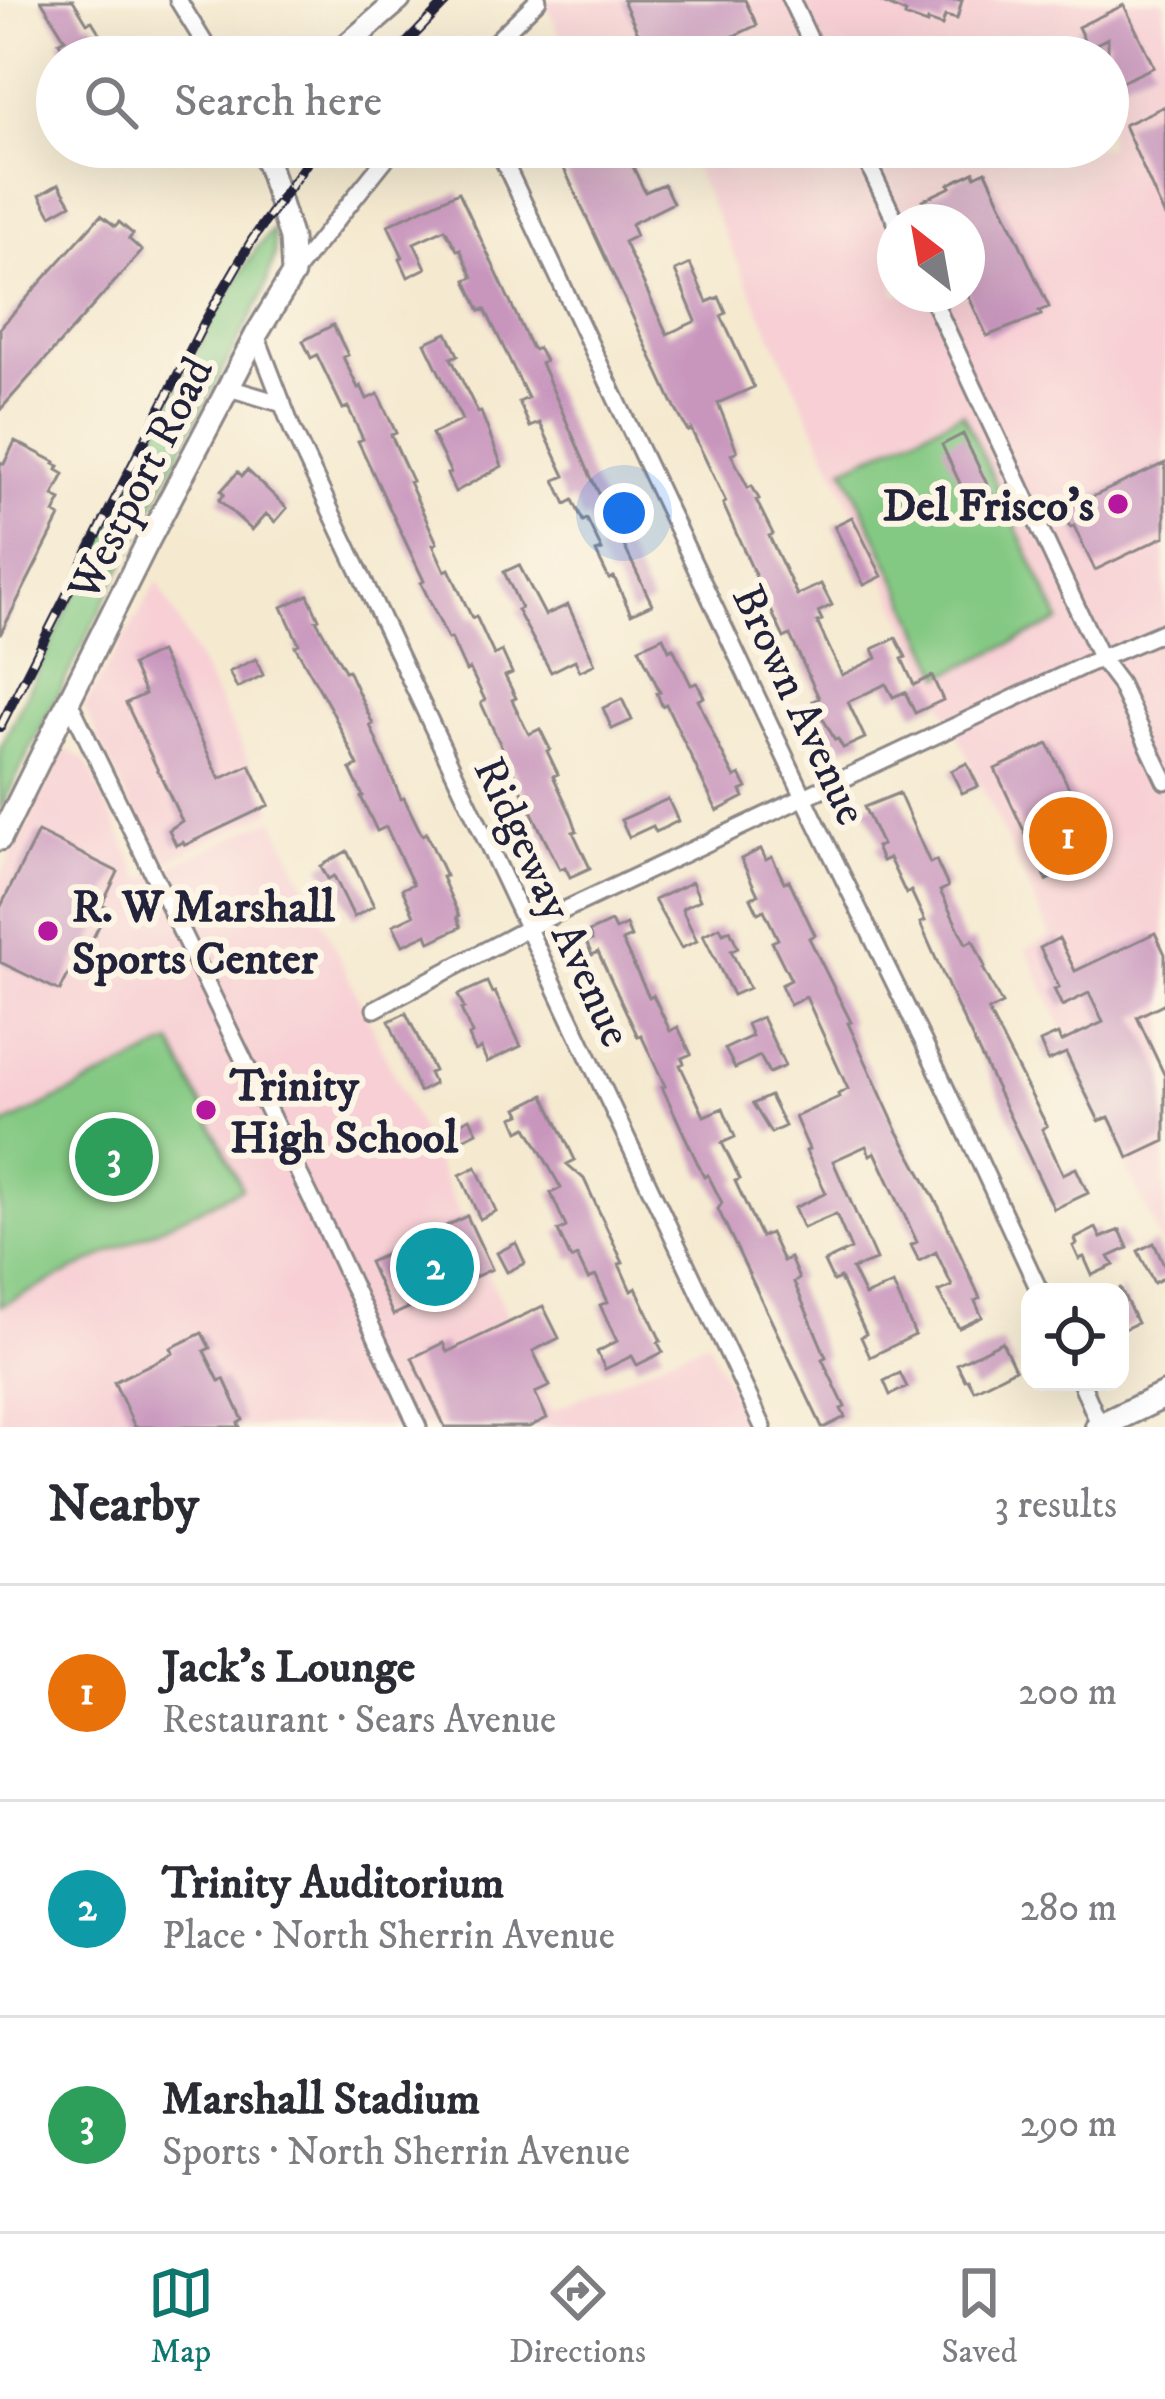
<!DOCTYPE html>
<meta charset="utf-8">
<style>
:root{--surface:#fff;--page:#f7f7f7;--text:#2b2b33;--muted:#7c7c81;--line:#e1e1e2;--accent:#0f766e}
body{margin:0;font-family:"IM FELL DW Pica",serif;background:var(--page);color:var(--text)}
.controls{position:absolute;right:36px;bottom:36px;display:grid;overflow:hidden;border-radius:24px;box-shadow:0 12px 48px #0002}
.controls button{width:108px;height:108px;display:grid;place-items:center;padding:0;border:0;border-bottom:3px solid var(--line);background:var(--surface);color:var(--text);font:60px sans-serif}
.compass{position:absolute;left:877px;top:204px;width:108px;height:108px;border-radius:50%;background:var(--surface);box-shadow:0 12px 48px #0002;rotate:329deg}
.you{position:absolute;left:624px;top:513px;width:42px;height:42px;margin:-30px;border:9px solid #fff;border-radius:50%;background:#1a73e8;box-shadow:0 0 0 18px #1a73e833}
.badge{display:grid;place-items:center;width:78px;height:78px;border-radius:50%;background:var(--accent);color:#fff;font-size:39px;font-weight:700}
.pin{position:absolute;translate:-50% -50%;border:6px solid #fff;box-shadow:0 3px 12px #0006}
.list{margin:0;padding:0;list-style:none}
h2{display:flex;justify-content:space-between;align-items:center;height:156px;margin:0;padding:0 48px;font-size:51px}
h2 small{font-size:39px;font-weight:400;color:var(--muted)}
.list li{display:grid;grid-template-columns:78px 1fr auto;gap:36px;align-items:center;box-sizing:border-box;height:216px;padding:0 48px;border-top:3px solid var(--line)}
.list b{display:block;font-size:45px;white-space:nowrap}
.list p{margin:0;font-size:39px;white-space:nowrap;color:var(--muted)}
.list em{font-size:39px;font-style:normal;color:var(--muted)}
.icon{flex:none;width:66px;height:66px;fill:none;stroke:currentColor;stroke-width:2;stroke-linecap:round;stroke-linejoin:round}
.map{position:relative;flex:none;width:1165px;height:1427px;overflow:hidden}
.search{position:absolute;background:var(--surface);box-shadow:0 12px 48px #0002;left:36px;right:36px;top:36px;height:132px;display:flex;align-items:center;gap:30px;box-sizing:border-box;padding:0 42px;border-radius:66px;color:var(--muted);font-size:45px}
.sheet{height:804px;background:var(--surface)}
nav{display:flex;justify-content:space-around;align-items:center;box-sizing:border-box;height:168px;border-top:3px solid var(--line);background:var(--surface);font-size:33px;color:var(--muted)}
nav a{display:grid;justify-items:center;gap:6px}
nav .on{color:var(--accent)}
.map>svg:first-child{display:block}
.built{fill:#f7cfd4;fill-rule:evenodd}
.green{fill:#84c983;stroke:#53765f;stroke-width:3}
.building{fill:#c895bd}
.lines{fill:none;stroke-linecap:round;stroke-linejoin:round}
.street-casing{stroke:#8c8686;stroke-width:21}
.secondary-casing{stroke:#8c8686;stroke-width:27}
.primary-casing{stroke:#8c8686;stroke-width:30}
.street{stroke:#fff;stroke-width:15}
.secondary{stroke:#fff;stroke-width:21}
.primary{stroke:#fff;stroke-width:24}
.rail-casing{stroke:#22223b;stroke-width:10}
.rail{stroke:#fcf5e5;stroke-width:6;stroke-dasharray:18;stroke-linecap:butt}
.poi-dot{fill:#b5179e;stroke:#fcf5e5;stroke-width:4.5}
.labels{text-anchor:middle;stroke-width:12;stroke-linejoin:round;paint-order:stroke}
.street-label{font-size:45px;fill:#22223b;stroke:#fcf5e5}
.poi-label{font-size:45px;font-weight:bold;fill:#22223b;stroke:#fcf5e5;text-anchor:start}
</style>
<div class="map">
<svg width="1165" height="1427" viewBox="0 0 1165 1427">
<rect width="100%" height="100%" fill="#fcf5e5"/>
<filter id="ink" filterUnits="userSpaceOnUse"><feTurbulence type="fractalNoise" baseFrequency=".00833" numOctaves="2"/><feDisplacementMap in="SourceGraphic" scale="24" xChannelSelector="R" yChannelSelector="G"/><feConvolveMatrix kernelMatrix="1 2 1 2 8 2 1 2 1" color-interpolation-filters="sRGB"/></filter>
<filter id="wash" filterUnits="userSpaceOnUse"><feTurbulence type="fractalNoise" baseFrequency=".004" numOctaves="4" result="noise"/><feDisplacementMap in="SourceGraphic" scale="48" xChannelSelector="R" yChannelSelector="G"/><feGaussianBlur stdDeviation="2.7" result="paint"/><feColorMatrix in="noise" values="0 0 0 0 0 0 0 0 0 0 0 0 0 0 0 0 0 1.4 0 .05"/><feComposite in="paint" operator="in"/></filter>
<g filter="url(#wash)">
<rect width="100%" height="100%" fill="#f5ead0"/>
<path class="built" d="M 544,0 L 1165,0 L 1165,1250 L 1026,949 L 1051,936 L 684,147 L 1108,147 L 1108,57 L 642,57 L 637,48 L 616,57 L 571,57 ZM 895,222 L 967,222 L 967,294 L 895,294 Z
M 158,581 L 274,810 L 159,865 L 84,707 Z
M 65,749 L 85,759 L 142,880 L 274,818 L 552,1411 L 707,1340 L 748,1427 L 0,1427 L 0,876 Z"/>
<path class="green" d="M 273,229 L 275,256 L 263,294 L 194,424 L 0,810 L 0,749 L 91,560 L 210,325 L 256,249 Z
M 963,413 L 1060,621 L 942,676 L 844,468 Z
M 172,1043 L 242,1188 L 0,1306 L 0,1127 Z"/>
<g id="blocks">
<path class="building" d="M 41,0 L 73,0 L 87,23 L 92,21 L 100,34 L 95,37 L 98,42 L 88,48 L 94,57 L 68,57 L 59,42 L 65,39 Z
M 623,0 L 745,0 L 757,25 L 689,57 L 649,57 Z
M 876,0 L 962,0 L 957,19 L 945,16 L 942,26 L 928,21 L 927,24 L 905,16 L 906,13 Z
M 1124,5 L 1154,67 L 1108,88 L 1108,38 L 1088,48 L 1078,27 Z
M 1165,106 L 1165,217 L 1124,125 Z
M 554,147 L 592,147 L 600,164 L 626,152 L 645,192 L 664,184 L 673,203 L 631,224 L 636,236 L 624,242 L 667,334 L 696,321 L 675,271 L 690,264 L 707,302 L 719,297 L 726,313 L 721,316 L 754,387 L 718,403 L 737,451 L 731,454 L 748,488 L 752,486 L 759,499 L 756,500 L 773,534 L 769,536 L 797,595 L 821,584 L 832,605 L 818,612 L 822,620 L 817,622 L 842,675 L 877,658 L 873,649 L 896,638 L 906,657 L 902,659 L 914,685 L 932,676 L 943,700 L 915,713 L 905,692 L 893,697 L 886,684 L 848,702 L 865,738 L 843,748 L 838,739 L 835,740 L 813,701 L 819,698 L 790,635 L 784,638 L 770,608 L 723,504 L 726,502 L 691,429 L 688,431 L 675,408 Z
M 986,171 L 1049,307 L 1039,311 L 1041,315 L 987,336 L 967,293 L 967,222 L 934,222 L 923,200 L 951,187 L 949,184 L 974,172 L 975,176 Z
M 59,184 L 71,204 L 51,215 L 40,195 Z
M 459,192 L 531,347 L 534,350 L 538,348 L 545,361 L 541,363 L 591,477 L 652,604 L 631,614 L 614,577 L 609,579 L 596,552 L 602,550 L 587,519 L 583,521 L 573,500 L 566,504 L 555,480 L 565,476 L 540,423 L 530,427 L 519,402 L 528,398 L 485,309 L 480,311 L 466,280 L 473,277 L 460,249 L 457,250 L 445,229 L 414,243 L 426,268 L 408,277 L 400,259 L 403,257 L 388,225 Z
M 101,215 L 115,226 L 119,222 L 133,234 L 129,239 L 142,251 L 0,410 L 0,328 Z
M 333,325 L 348,355 L 343,357 L 358,388 L 361,386 L 367,399 L 378,394 L 396,433 L 391,435 L 412,481 L 409,482 L 437,543 L 433,545 L 445,571 L 449,569 L 472,618 L 476,616 L 494,655 L 502,651 L 512,673 L 505,676 L 516,698 L 512,700 L 525,727 L 529,734 L 540,729 L 550,749 L 547,751 L 558,774 L 553,776 L 572,816 L 577,831 L 573,832 L 590,868 L 570,877 L 565,867 L 560,869 L 543,836 L 481,703 L 485,700 L 470,669 L 466,671 L 451,638 L 448,639 L 421,583 L 424,581 L 358,441 L 363,439 L 348,407 L 343,409 L 317,355 L 311,358 L 303,341 Z
M 447,333 L 458,355 L 451,358 L 478,413 L 481,412 L 502,466 L 455,492 L 447,474 L 451,473 L 432,434 L 462,420 L 425,343 Z
M 963,434 L 993,497 L 971,507 L 942,445 Z
M 15,441 L 55,462 L 54,464 L 59,466 L 57,470 L 64,474 L 53,496 L 61,500 L 54,513 L 60,517 L 0,635 L 0,462 L 4,464 Z
M 1165,463 L 1165,536 L 1095,570 L 1074,526 L 1070,527 L 1062,511 Z
M 247,470 L 287,508 L 275,522 L 266,514 L 252,530 L 219,500 L 224,494 L 221,491 L 238,472 L 242,476 Z
M 852,517 L 882,576 L 864,585 L 834,526 Z
M 519,565 L 545,615 L 568,605 L 595,664 L 580,671 L 575,660 L 551,672 L 517,610 L 521,608 L 504,572 Z
M 308,595 L 319,619 L 316,620 L 345,671 L 348,670 L 373,724 L 370,725 L 401,799 L 404,798 L 422,835 L 426,833 L 446,876 L 442,877 L 459,916 L 457,917 L 461,927 L 430,942 L 427,934 L 403,945 L 393,925 L 414,915 L 402,889 L 413,884 L 386,827 L 377,831 L 361,797 L 363,796 L 350,769 L 358,766 L 332,711 L 295,646 L 299,644 L 282,607 Z
M 663,637 L 669,650 L 673,648 L 691,685 L 697,683 L 704,697 L 698,700 L 720,749 L 735,778 L 740,775 L 747,788 L 741,791 L 744,797 L 717,811 L 666,704 L 662,706 L 657,693 L 660,692 L 639,648 Z
M 160,652 L 220,779 L 250,765 L 269,805 L 185,845 L 183,842 L 176,845 L 169,830 L 182,821 L 126,703 L 145,694 L 132,665 Z
M 256,659 L 263,675 L 237,688 L 229,672 Z
M 622,699 L 632,720 L 612,729 L 603,708 Z
M 1048,744 L 1101,855 L 1047,880 L 995,769 Z
M 967,763 L 978,786 L 962,793 L 951,771 Z
M 899,793 L 930,863 L 936,860 L 947,884 L 948,887 L 940,891 L 966,944 L 973,940 L 985,967 L 983,968 L 1002,1004 L 988,1011 L 1047,1126 L 1042,1129 L 1063,1174 L 1076,1168 L 1088,1193 L 1054,1209 L 957,1006 L 920,923 L 925,921 L 911,891 L 906,894 L 889,858 L 882,861 L 876,847 L 882,845 L 864,807 Z
M 668,799 L 678,821 L 656,832 L 653,826 L 629,837 L 621,820 Z
M 38,832 L 118,872 L 102,905 L 108,908 L 84,956 L 79,953 L 60,991 L 0,962 L 0,908 Z
M 761,849 L 766,860 L 772,857 L 784,882 L 789,880 L 815,935 L 809,938 L 851,1022 L 848,1023 L 897,1130 L 939,1207 L 980,1298 L 975,1301 L 982,1317 L 959,1328 L 938,1292 L 952,1286 L 936,1252 L 919,1261 L 911,1245 L 917,1242 L 875,1152 L 870,1155 L 866,1146 L 833,1161 L 876,1260 L 852,1269 L 865,1296 L 893,1284 L 915,1335 L 870,1357 L 861,1337 L 866,1334 L 840,1278 L 833,1281 L 824,1262 L 851,1249 L 836,1214 L 803,1228 L 794,1208 L 826,1193 L 806,1151 L 809,1149 L 795,1117 L 839,1097 L 838,1094 L 848,1089 L 806,997 L 790,1005 L 781,985 L 791,980 L 772,942 L 778,939 L 764,910 L 758,913 L 751,898 L 758,895 L 741,859 Z
M 347,851 L 374,906 L 354,917 L 334,876 L 328,879 L 321,866 Z
M 692,882 L 700,900 L 683,908 L 682,910 L 697,941 L 681,948 L 654,900 Z
M 611,922 L 615,930 L 626,925 L 631,937 L 622,941 L 649,997 L 653,995 L 670,1031 L 678,1027 L 691,1054 L 682,1058 L 684,1063 L 680,1065 L 704,1116 L 723,1108 L 735,1137 L 722,1143 L 740,1179 L 735,1181 L 761,1237 L 770,1233 L 783,1261 L 790,1258 L 799,1279 L 794,1282 L 826,1357 L 822,1359 L 845,1407 L 841,1409 L 845,1417 L 825,1427 L 822,1427 L 718,1209 L 722,1203 L 708,1175 L 704,1177 L 662,1087 L 665,1086 L 641,1035 L 638,1037 L 598,952 L 592,955 L 586,942 L 592,940 L 589,932 Z
M 720,927 L 723,933 L 730,930 L 738,948 L 731,951 L 749,988 L 733,995 L 703,935 Z
M 1155,933 L 1165,954 L 1165,1003 L 1137,1017 L 1165,1076 L 1165,1141 L 1129,1158 L 1109,1117 L 1099,1121 L 1066,1053 L 1048,1061 L 1040,1042 L 1058,1034 L 1061,1042 L 1103,1022 L 1089,993 L 1062,1006 L 1054,989 L 1059,987 L 1040,948 L 1059,938 L 1075,971 Z
M 487,982 L 492,993 L 495,992 L 521,1046 L 487,1062 L 481,1048 L 475,1051 L 469,1036 L 472,1034 L 461,1009 L 464,1008 L 458,995 Z
M 406,1013 L 434,1071 L 429,1073 L 434,1084 L 419,1092 L 389,1021 Z
M 762,1017 L 785,1066 L 769,1073 L 760,1056 L 735,1068 L 725,1049 L 752,1036 L 747,1024 Z
M 544,1095 L 575,1160 L 567,1164 L 584,1179 L 623,1263 L 619,1264 L 631,1291 L 636,1288 L 661,1341 L 658,1343 L 663,1352 L 637,1365 L 632,1356 L 605,1369 L 597,1352 L 617,1341 L 600,1305 L 608,1302 L 596,1276 L 588,1279 L 577,1256 L 571,1259 L 558,1231 L 566,1227 L 551,1193 L 561,1188 L 527,1127 L 519,1131 L 513,1117 L 521,1114 L 518,1108 Z
M 770,1096 L 785,1126 L 771,1133 L 753,1104 Z
M 470,1118 L 477,1132 L 447,1147 L 440,1133 Z
M 476,1167 L 496,1211 L 480,1219 L 460,1175 Z
M 467,1216 L 492,1269 L 457,1285 L 453,1277 L 413,1296 L 417,1304 L 393,1315 L 369,1262 L 392,1252 L 397,1262 L 449,1238 L 444,1227 Z
M 1096,1228 L 1101,1238 L 1120,1230 L 1128,1248 L 1109,1257 L 1114,1265 L 1092,1275 L 1084,1257 L 1079,1259 L 1073,1246 L 1077,1244 L 1075,1239 Z
M 516,1243 L 525,1263 L 507,1272 L 497,1253 Z
M 1154,1243 L 1165,1267 L 1165,1277 L 1154,1283 L 1138,1251 Z
M 1120,1287 L 1137,1323 L 1120,1331 Z
M 543,1306 L 559,1338 L 533,1351 L 550,1386 L 535,1393 L 547,1418 L 529,1427 L 445,1427 L 412,1358 L 443,1343 L 447,1352 Z
M 202,1333 L 210,1348 L 204,1351 L 219,1381 L 224,1379 L 243,1420 L 238,1423 L 240,1427 L 135,1427 L 114,1382 L 173,1353 L 171,1348 Z
M 1002,1342 L 1015,1369 L 974,1390 L 968,1379 L 965,1380 L 957,1364 Z
M 900,1373 L 907,1387 L 890,1395 L 884,1381 Z"/>
</g>
</g>
<g filter="url(#ink)">
<use href="#blocks" fill-opacity="0" stroke="#8c8686" stroke-width="3"/>
<g class="lines">
<defs>
<path id="street" d="M 178,0 L 213,57
M 791,0 L 818,57
M 480,57 L 538,0
M 497,147 L 813,816 L 941,1078 L 1040,1292
M 860,147 L 896,222
M 293,274 L 395,147
M 930,294 L 1101,659 L 1119,683 L 1165,781
M 256,335 L 293,431 L 763,1427
M 229,388 L 283,404
M 69,701 L 328,1233 L 418,1427
M 375,1009 L 541,921 L 1085,665 L 1165,631
M 1081,1382 L 1100,1426"/>
<path id="secondary" d="M 333,57 L 399,0
M 0,839 L 146,545 L 256,335 L 293,274 L 291,239 L 269,167 L 259,147"/>
<path id="primary" d="M 1098,1427 L 1165,1395"/>
</defs>
<use href="#street" class="street-casing"/>
<use href="#secondary" class="secondary-casing"/>
<use href="#primary" class="primary-casing"/>
<use href="#street" class="street"/>
<use href="#secondary" class="secondary"/>
<use href="#primary" class="primary"/>
<defs>
<path id="rail" d="M 393,57 L 448,0
M 0,727 L 204,323 L 252,240 L 318,147"/>
</defs>
<use href="#rail" class="rail-casing"/>
<use href="#rail" class="rail"/>
</g>
</g>
<g class="poi-dot">
<circle cx="1118" cy="504" r="12"/>
<circle cx="48" cy="931" r="12"/>
<circle cx="206" cy="1110" r="12"/>
</g>
<g class="labels">
<g class="street-label">
<text transform="translate(139 478) rotate(-63)" y="16">Westport Road</text>
<text transform="translate(801 704) rotate(65)" y="16">Brown Avenue</text>
<text transform="translate(554 901) rotate(65)" y="16">Ridgeway Avenue</text>
</g>
<g class="poi-label">
<text x="1094" y="520" text-anchor="end">Del Frisco's</text>
<text x="72" y="921">R. W Marshall<tspan x="72" dy="52">Sports Center</tspan></text>
<text x="230" y="1100">Trinity<tspan x="230" dy="52">High School</tspan></text>
</g>
</g>
</svg>
<div class="controls">
<button><svg class="icon" aria-label="locate" viewBox="0 0 24 24"><circle cx="12" cy="12" r="6"/><path d="M12 2v4M12 18v4M2 12h4M18 12h4"/></svg></button>
</div>
<svg class="compass" viewBox="-18 -18 36 36"><path d="M0-13l5 13h-10z" fill="#e53935"/><path d="M0 13l5-13h-10z" fill="#7c7c81"/></svg>
<div class="you"></div>
<div class="pin badge" style="left:1068px;top:836px;background:#e8710a">1</div>
<div class="pin badge" style="left:435px;top:1267px;background:#0f9aa8">2</div>
<div class="pin badge" style="left:114px;top:1157px;background:#2e9e5b">3</div>
<div class="search"><svg class="icon" aria-label="search" viewBox="0 0 24 24"><circle cx="10" cy="10" r="6"/><path d="M15 15l6 6"/></svg>Search here</div>
</div>
<section class="sheet">
<h2>Nearby<small>3 results</small></h2>
<ul class="list">
<li><span class="badge" style="background:#e8710a">1</span><div><b>Jack's Lounge</b><p>Restaurant · Sears Avenue</p></div><em>200 m</em></li>
<li><span class="badge" style="background:#0f9aa8">2</span><div><b>Trinity Auditorium</b><p>Place · North Sherrin Avenue</p></div><em>280 m</em></li>
<li><span class="badge" style="background:#2e9e5b">3</span><div><b>Marshall Stadium</b><p>Sports · North Sherrin Avenue</p></div><em>290 m</em></li>
</ul>
</section>
<nav>
<a class="on"><svg class="icon" aria-label="map" viewBox="0 0 24 24"><path d="M3 6l6-2 6 2 6-2v14l-6 2-6-2-6 2zM9 4v14M15 6v14"/></svg>Map</a>
<a><svg class="icon" aria-label="directions" viewBox="0 0 24 24"><path d="M12 3l9 9-9 9-9-9zM9 14v-3h6M13 9l2 2-2 2"/></svg>Directions</a>
<a><svg class="icon" aria-label="saved" viewBox="0 0 24 24"><path d="M7 4h10v16l-5-4-5 4z"/></svg>Saved</a>
</nav>
